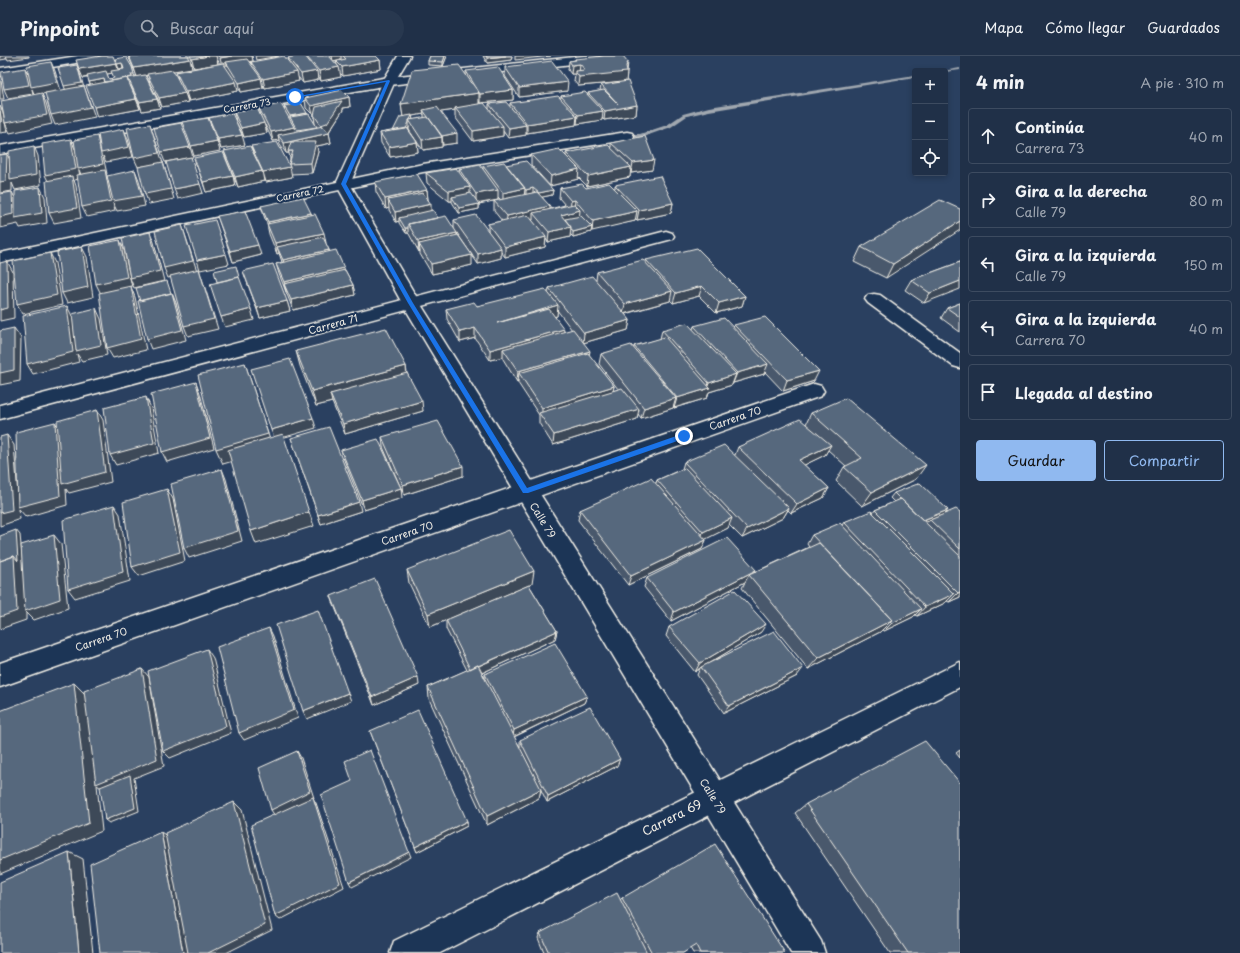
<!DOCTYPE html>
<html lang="es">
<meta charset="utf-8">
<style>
:root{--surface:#203048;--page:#28384f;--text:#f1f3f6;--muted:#a2a9b4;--line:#3d4b60;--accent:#90b9f0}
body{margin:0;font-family:"Playpen Sans",sans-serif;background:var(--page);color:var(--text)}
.controls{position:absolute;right:12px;top:12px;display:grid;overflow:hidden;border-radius:4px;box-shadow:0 2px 6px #0003}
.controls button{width:36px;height:36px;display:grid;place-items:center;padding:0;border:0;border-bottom:1px solid var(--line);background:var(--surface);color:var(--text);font:20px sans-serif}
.stop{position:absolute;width:12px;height:12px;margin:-9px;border:3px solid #1a73e8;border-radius:50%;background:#fff}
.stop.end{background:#1a73e8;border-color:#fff;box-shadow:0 1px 4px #0008}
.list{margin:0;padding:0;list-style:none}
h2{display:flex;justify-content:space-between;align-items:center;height:52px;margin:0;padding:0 16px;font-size:17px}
h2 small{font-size:13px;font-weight:400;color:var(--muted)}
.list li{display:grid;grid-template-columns:26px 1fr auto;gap:12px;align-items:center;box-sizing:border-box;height:56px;margin:0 8px 8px;padding:0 8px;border:1px solid var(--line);border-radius:4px}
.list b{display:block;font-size:15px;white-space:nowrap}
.list p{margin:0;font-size:13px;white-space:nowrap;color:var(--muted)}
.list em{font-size:13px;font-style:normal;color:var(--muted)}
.actions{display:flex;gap:8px;padding:12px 16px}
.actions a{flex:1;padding:9px 0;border:1px solid var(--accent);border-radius:4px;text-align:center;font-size:14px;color:var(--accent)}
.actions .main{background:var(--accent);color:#111}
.icon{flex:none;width:22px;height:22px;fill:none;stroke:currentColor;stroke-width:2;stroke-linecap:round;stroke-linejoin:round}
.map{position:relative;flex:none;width:960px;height:897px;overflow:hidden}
header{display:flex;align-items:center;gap:24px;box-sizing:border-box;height:56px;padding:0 20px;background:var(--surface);border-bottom:1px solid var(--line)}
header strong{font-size:19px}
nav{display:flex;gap:22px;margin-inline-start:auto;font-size:14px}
.search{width:280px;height:36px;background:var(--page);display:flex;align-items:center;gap:10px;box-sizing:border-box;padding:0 14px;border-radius:22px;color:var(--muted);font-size:15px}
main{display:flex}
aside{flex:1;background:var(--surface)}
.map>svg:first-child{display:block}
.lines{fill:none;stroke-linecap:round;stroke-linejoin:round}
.stream{fill:#a1a8b0;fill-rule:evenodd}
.street-casing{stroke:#f4f1e8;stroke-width:3}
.secondary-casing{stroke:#f4f1e8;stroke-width:3}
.street{fill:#1d3557;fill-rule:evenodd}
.secondary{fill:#1d3557;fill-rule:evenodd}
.wall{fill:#4a596c;stroke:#f4f1e8;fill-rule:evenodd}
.shaded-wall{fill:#3c4858;stroke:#f4f1e8}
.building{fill:#56677d;stroke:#f4f1e8}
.route{fill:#1a73e8}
.labels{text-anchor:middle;stroke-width:4;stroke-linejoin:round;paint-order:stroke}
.far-street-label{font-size:9px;fill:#f4f1e8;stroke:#1d3557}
.street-label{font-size:10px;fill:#f4f1e8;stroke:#1d3557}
.near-street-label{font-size:12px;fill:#f4f1e8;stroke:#1d3557}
</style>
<header>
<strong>Pinpoint</strong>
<div class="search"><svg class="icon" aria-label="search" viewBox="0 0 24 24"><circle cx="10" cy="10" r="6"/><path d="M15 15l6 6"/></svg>Buscar aquí</div>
<nav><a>Mapa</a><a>Cómo llegar</a><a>Guardados</a></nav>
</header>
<main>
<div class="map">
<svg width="960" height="897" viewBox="0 0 960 897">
<rect width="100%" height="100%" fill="#2a4060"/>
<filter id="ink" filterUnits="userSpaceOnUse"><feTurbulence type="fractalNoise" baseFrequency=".025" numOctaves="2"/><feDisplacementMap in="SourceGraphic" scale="8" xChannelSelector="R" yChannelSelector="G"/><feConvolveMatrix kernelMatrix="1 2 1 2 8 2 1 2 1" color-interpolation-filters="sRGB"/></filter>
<g filter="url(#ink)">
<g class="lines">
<path class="stream" d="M 960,12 L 960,14 L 945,16 L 945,15 L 943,15 Z
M 915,19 L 915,21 L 709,55 L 687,60 L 671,71 L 643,81 L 627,82 L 624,80 L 627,78 L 640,78 L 667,69 L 683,58 L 709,51 Z"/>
<defs>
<path id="street" d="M 78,0 L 105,0 L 103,2 L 99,3 L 0,20 L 0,12 Z
M 584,0 L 621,0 L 619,2 L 615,3 L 389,29 L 0,98 L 0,90 L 389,21 Z
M 627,76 L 632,77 L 634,80 L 632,83 L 423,116 L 0,207 L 0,197 L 423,108 Z
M 666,175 L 672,177 L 674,180 L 672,183 L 0,363 L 0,349 Z
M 874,238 L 880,239 L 960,297 L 960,312 L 953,310 L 868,247 L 865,243 L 868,239 Z
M 814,328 L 821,330 L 824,335 L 821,340 L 0,631 L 0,607 Z
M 960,606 L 960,631 L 440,897 L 390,897 L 394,885 Z"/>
<path id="secondary" d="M 398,0 L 410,0 L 395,25 L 350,128 L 420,247 L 821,885 L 825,897 L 791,897 L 402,247 L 336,128 L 383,25 Z"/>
</defs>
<use href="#street" class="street-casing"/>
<use href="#secondary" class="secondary-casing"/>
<use href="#street" class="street"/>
<use href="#secondary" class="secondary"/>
</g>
<path class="wall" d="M 128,0 L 252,0 L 253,5 L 250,6 L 252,9 L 251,6 L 289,6 L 288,2 L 297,0 L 329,0 L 330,1 L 330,0 L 376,0 L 380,4 L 381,13 L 343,20 L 340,17 L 341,21 L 321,25 L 318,21 L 318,24 L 303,27 L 298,21 L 299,25 L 265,32 L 263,29 L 263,32 L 241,36 L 237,30 L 238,35 L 189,45 L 186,40 L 188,46 L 162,51 L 150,28 L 148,19 L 146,20 L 157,43 L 160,52 L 142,55 L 131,30 L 130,30 L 140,53 L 97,61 L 90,29 L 88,22 L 83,22 L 124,13 L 123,12 L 119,13 L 115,3 L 135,20 L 137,20 ZM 217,3 L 220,8 L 176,16 L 178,23 L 173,15 L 192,12 L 191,6 L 194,12 L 218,8 ZM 341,3 L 341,4 L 336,5 L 337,9 L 333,5 ZM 113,17 L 114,22 L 109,23 L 107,18 Z
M 430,0 L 447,0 L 443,10 L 428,9 L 428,5 Z
M 483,0 L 512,0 L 511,4 L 487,7 Z
M 575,3 L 627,14 L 627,16 L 626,26 L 578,30 L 574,25 L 575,18 L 571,18 L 568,14 L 569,5 L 575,4 Z
M 505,11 L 567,35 L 519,41 L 505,20 Z
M 466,15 L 513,34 L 513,44 L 480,47 L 479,45 L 479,48 L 489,54 L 489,48 L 510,50 L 510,47 L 561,42 L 561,40 L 588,39 L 588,37 L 600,35 L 601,29 L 637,49 L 636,59 L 604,64 L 602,62 L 602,64 L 577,68 L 576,67 L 576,69 L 527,77 L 526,76 L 526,79 L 508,82 L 503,75 L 503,80 L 473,85 L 455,61 L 455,54 L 441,56 L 457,87 L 443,89 L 442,89 L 442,91 L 423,94 L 417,86 L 418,96 L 390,101 L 381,87 L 380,77 L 393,75 L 403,61 L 401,48 L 466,19 ZM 424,58 L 424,62 L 412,64 L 412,60 ZM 409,71 L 409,74 L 417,86 L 408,73 Z
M 349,41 L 350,51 L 343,52 L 343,54 L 329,76 L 329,77 L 331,87 L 317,90 L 318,96 L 312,117 L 291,118 L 292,121 L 266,126 L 263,120 L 264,125 L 238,131 L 227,105 L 224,95 L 253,96 L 251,90 L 289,110 L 289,108 L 290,103 L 289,97 L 286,97 L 280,89 L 279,84 L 273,85 L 265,69 L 267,77 L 244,81 L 236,66 L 234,56 L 261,60 L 259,52 L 285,54 L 284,50 L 307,57 L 315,68 L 314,59 L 313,59 L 306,52 L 305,42 Z
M 209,62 L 245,89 L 221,93 L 212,71 Z
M 611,87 L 652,114 L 631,117 L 630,116 L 630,121 L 587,130 L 578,121 L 578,123 L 550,130 L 531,109 L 531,99 L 566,100 L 566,97 L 611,91 Z
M 194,102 L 233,120 L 235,130 L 206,136 Z
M 506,109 L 553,134 L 552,139 L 542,141 L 550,153 L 565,149 L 559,142 L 560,132 L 615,132 L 615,129 L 673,147 L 671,157 L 637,164 L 635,162 L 635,165 L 591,174 L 591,176 L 573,181 L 570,178 L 570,181 L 548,186 L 546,183 L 545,191 L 505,201 L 501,196 L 501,202 L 478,208 L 457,177 L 457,180 L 472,209 L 432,218 L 420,198 L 420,195 L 419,196 L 409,178 L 408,177 L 406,177 L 399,167 L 399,165 L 396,166 L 389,154 L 389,152 L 386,153 L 376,136 L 375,126 L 427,134 L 428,144 L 431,155 L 438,162 L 454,173 L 454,164 L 488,175 L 488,168 L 502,165 L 494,155 L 494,145 L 501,144 L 498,141 L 498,144 L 479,148 L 479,153 L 459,157 L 452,146 L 452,145 L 449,145 L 427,127 L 426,117 L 459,116 L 459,113 L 483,113 L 483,110 Z
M 261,150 L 311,157 L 330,196 L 345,214 L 353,229 L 355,239 L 293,254 L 279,218 L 276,208 L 282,206 L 279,197 L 277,198 L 269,178 L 267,168 L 264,160 Z
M 960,153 L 886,222 L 854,206 L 861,191 Z
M 217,160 L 261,199 L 233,206 Z
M 646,204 L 745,240 L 742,250 L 716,257 L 699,240 L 673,247 L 670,244 L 670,245 L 625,258 L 630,264 L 628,274 L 583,287 L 589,299 L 614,330 L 613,335 L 618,333 L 599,308 L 601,298 L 634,292 L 634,290 L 660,283 L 662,274 L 693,273 L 694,270 L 733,272 L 734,269 L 814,325 L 783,335 L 765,316 L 764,318 L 733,327 L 732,329 L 709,336 L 707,342 L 674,352 L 673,351 L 673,352 L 641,362 L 638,358 L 637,363 L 553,389 L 539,367 L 539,359 L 518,327 L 518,325 L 517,326 L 503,303 L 503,301 L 490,304 L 475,282 L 460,286 L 447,263 L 446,253 L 477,250 L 548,237 L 549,232 L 596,224 L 597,216 L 646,207 ZM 557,254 L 572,274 L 564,276 L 554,260 L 557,260 Z
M 960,206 L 924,247 L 905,234 L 911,224 Z
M 243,215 L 287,245 L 290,255 L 260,262 Z
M 960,247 L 960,276 L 941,262 L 947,252 Z
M 296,295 L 406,310 L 407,317 L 423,355 L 345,378 L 332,346 L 316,350 L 300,310 Z
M 811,357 L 916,423 L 862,450 L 836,425 L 844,411 L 846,410 L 828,394 L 825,399 L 804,409 L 829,432 L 823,442 L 791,457 L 788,454 L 783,462 L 742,482 L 729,469 L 728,472 L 705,483 L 706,484 L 702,493 L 628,529 L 578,464 L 580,454 L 656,427 L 657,424 L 682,413 L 684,406 L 735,399 L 738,391 L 806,368 Z
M 382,381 L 463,420 L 404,439 L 383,391 Z
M 291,382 L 361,455 L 321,468 Z
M 341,394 L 402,442 L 364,454 L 344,404 Z
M 894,437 L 945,457 L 960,456 L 960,541 L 949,546 L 947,545 L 945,547 L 917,560 L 915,559 L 913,561 L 884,575 L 882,574 L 880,576 L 808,613 L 742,532 L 745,526 L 671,565 L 644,531 L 647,522 L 756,514 L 755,516 L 809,491 L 807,488 L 812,479 L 842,469 L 844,466 L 873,457 L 875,454 L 894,446 L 890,442 Z
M 407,514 L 532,528 L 529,529 L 557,575 L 555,583 L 482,617 L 485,623 L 485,618 L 587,640 L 584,647 L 514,681 L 520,691 L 520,684 L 617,710 L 547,746 L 541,734 L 539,742 L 487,769 L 429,643 L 428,631 L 467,614 L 446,573 L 446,564 L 520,533 L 430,571 L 409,527 Z
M 331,540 L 419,629 L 374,649 L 334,549 Z
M 669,571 L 761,576 L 709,607 L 797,620 L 724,657 L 697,619 L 700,612 L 695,616 L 666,580 Z
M 370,675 L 467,765 L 467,770 L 417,796 Z
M 960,694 L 960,702 L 956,697 Z
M 806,748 L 960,897 L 890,897 L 795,757 Z
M 622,842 L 785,897 L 693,897 L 690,892 L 683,897 L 544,897 L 538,882 L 540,877 L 620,844 Z"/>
<path class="shaded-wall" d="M 0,0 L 6,0 L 6,3 L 0,4 Z
M 6,0 L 29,0 L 29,1 L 8,4 Z
M 208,0 L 216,0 L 218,8 L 194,12 L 192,3 Z
M 232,0 L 252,0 L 253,5 L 228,10 L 226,6 L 226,10 L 222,11 L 220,2 Z
M 255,0 L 279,0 L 256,4 Z
M 332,0 L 341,0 L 341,3 L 333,5 Z
M 445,0 L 447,0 L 443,10 L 443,6 Z
M 506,0 L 512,0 L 511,4 L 487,7 L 487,2 Z
M 515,0 L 551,0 L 515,4 Z
M 190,3 L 192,12 L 137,21 L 134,12 Z
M 380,4 L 381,13 L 343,20 L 342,11 Z
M 51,6 L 55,15 L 61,35 L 42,38 L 46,47 L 52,68 L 10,77 L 5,67 L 35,40 L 32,33 L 33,38 L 8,42 L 4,33 L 25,12 L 30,21 Z
M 628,6 L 626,26 L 578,30 L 579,21 L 626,10 Z
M 116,7 L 119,16 L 83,22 L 79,13 Z
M 122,7 L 123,12 L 119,13 L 117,8 Z
M 580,8 L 579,17 L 575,15 L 575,18 L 571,18 L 572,9 Z
M 77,9 L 79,14 L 84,32 L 66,35 L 64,30 Z
M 132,11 L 135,22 L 132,23 L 131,18 Z
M 339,11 L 341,21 L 321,25 L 319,15 Z
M 317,15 L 318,24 L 303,27 L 301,18 Z
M 297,16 L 299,25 L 265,32 L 263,23 Z
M 261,22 L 263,32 L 241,36 L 239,27 Z
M 0,23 L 1,25 L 4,43 L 0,43 Z
M 104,23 L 105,28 L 91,30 L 89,26 Z
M 236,26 L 238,35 L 189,45 L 186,36 Z
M 568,26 L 567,35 L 519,41 L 519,32 Z
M 84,30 L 95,61 L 55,69 L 51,59 Z
M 513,34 L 513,44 L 480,47 L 480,38 Z
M 185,37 L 188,46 L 162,51 L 159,42 Z
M 479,37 L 479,51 L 455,52 L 455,54 L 427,58 L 423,54 L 424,58 L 412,60 L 413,64 L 409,65 L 403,61 L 401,48 Z
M 349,41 L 350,51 L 343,52 L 343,54 L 328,77 L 322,78 L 321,69 L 336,54 L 313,59 L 311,50 Z
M 136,43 L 140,53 L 97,61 L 94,51 Z
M 157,43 L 160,52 L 142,55 L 139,46 Z
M 637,49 L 636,59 L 604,64 L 605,55 Z
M 0,50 L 3,56 L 7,76 L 0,77 Z
M 603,55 L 602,64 L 577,68 L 578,59 Z
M 307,57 L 308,62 L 290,62 L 290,60 Z
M 577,60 L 576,69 L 527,77 L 527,68 Z
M 409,66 L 409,71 L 404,82 L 391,84 Z
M 264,67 L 267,77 L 244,81 L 241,72 Z
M 150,68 L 163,107 L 138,111 L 134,102 Z
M 526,69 L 526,79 L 508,82 L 509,72 Z
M 503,70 L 503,80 L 473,85 L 473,75 Z
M 294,71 L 296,81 L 278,79 L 279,84 L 273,85 L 271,76 Z
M 124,73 L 128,83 L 133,101 L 106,106 L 103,100 L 107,118 L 106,118 L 109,124 L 135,114 L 139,124 L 145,150 L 117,155 L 113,147 L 115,155 L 87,161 L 82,151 L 83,123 L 79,114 L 80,123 L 74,124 L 76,130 L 81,162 L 54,167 L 49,157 L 50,129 L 45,119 L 71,83 L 75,93 L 97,80 L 101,89 Z
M 329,77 L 331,87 L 317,90 L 318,96 L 312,117 L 311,107 L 293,95 L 288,95 L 289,97 L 286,97 L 284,87 Z
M 457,77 L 457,87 L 443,89 L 442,80 Z
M 242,79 L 245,89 L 221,93 L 218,83 Z
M 442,81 L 442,91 L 423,94 L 422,84 Z
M 217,85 L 220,95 L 194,100 L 191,90 Z
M 417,86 L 418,96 L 390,101 L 389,91 Z
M 34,90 L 38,100 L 41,129 L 15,134 L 12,127 L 12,135 L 0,137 L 0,126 L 7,98 L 12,108 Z
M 190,91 L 193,101 L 165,106 L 161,96 Z
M 654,104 L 652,114 L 631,117 L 633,107 Z
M 163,106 L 174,143 L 149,148 L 145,138 Z
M 290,111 L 292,121 L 266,126 L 263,116 Z
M 631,111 L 630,121 L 587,130 L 588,120 Z
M 579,113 L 578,123 L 550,130 L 551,120 Z
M 262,115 L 264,125 L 238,131 L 235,121 Z
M 233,120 L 235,130 L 206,136 L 203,126 Z
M 200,128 L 203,137 L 178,143 L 174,133 Z
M 40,131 L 45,141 L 47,167 L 20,172 L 18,168 L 0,172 L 0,161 L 12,136 L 17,146 Z
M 470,131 L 470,141 L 452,141 L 452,145 L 449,145 L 449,135 Z
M 525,132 L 524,142 L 503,147 L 503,137 Z
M 533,132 L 533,137 L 526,139 L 526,134 Z
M 427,134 L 428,144 L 388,144 L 389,152 L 386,153 L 385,143 Z
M 498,134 L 498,144 L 476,148 L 476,138 Z
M 553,134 L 552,139 L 538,142 L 538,137 Z
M 575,144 L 574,154 L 570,155 L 571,145 Z
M 673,147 L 671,157 L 637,164 L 639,154 Z
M 431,148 L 431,158 L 399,162 L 399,165 L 396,166 L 395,156 Z
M 479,148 L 479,153 L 459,157 L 459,152 Z
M 550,150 L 550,160 L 533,157 L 533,164 L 506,170 L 507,160 Z
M 580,154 L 579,164 L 566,167 L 561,159 Z
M 637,155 L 635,165 L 592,175 L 593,165 Z
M 311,157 L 313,167 L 271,176 L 268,166 Z
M 960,165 L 960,174 L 886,222 L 893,208 Z
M 182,169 L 197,215 L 168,222 L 164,212 Z
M 571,171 L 570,181 L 548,186 L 549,176 Z
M 592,171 L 591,176 L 573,181 L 573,176 Z
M 405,172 L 408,172 L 408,177 L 406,177 Z
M 150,176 L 154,186 L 164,225 L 134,232 L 130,222 Z
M 324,177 L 326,187 L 277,191 L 279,197 L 277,198 L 275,187 Z
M 457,177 L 457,187 L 419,188 L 420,195 L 419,196 L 418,185 Z
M 546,181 L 545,191 L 505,201 L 505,191 Z
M 120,184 L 124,194 L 132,231 L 131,231 L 135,241 L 146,294 L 113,302 L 107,292 L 101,238 L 96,228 Z
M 258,189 L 261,199 L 233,206 L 230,195 Z
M 82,191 L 87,201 L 93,241 L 67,247 L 62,237 Z
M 501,192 L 501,202 L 478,208 L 478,198 Z
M 329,194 L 331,204 L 286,214 L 283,204 Z
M 50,197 L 55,207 L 62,249 L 23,258 L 17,248 Z
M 226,198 L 229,208 L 200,214 L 197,204 Z
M 472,199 L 472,209 L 432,218 L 431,208 Z
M 7,205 L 13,216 L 14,262 L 0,265 L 0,254 Z
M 344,212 L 346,222 L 284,228 L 286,236 L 284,226 Z
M 199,213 L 218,273 L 188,280 L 184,270 Z
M 960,225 L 960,233 L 924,247 L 930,237 Z
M 353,229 L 355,239 L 293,254 L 291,244 Z
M 702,230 L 699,240 L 673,247 L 676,237 Z
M 672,235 L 670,245 L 623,258 L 625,248 Z
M 172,237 L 176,247 L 186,284 L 151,293 L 147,283 Z
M 745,240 L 742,250 L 716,257 L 719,247 Z
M 287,245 L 290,255 L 260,262 L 257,252 Z
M 558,249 L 557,260 L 496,277 L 497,267 Z
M 67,250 L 72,260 L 96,252 L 101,263 L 107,299 L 82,305 L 77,298 L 79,306 L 33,318 L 27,308 Z
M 251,253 L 254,264 L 225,271 L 221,261 Z
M 630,264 L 628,274 L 583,287 L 584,277 Z
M 14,272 L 21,282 L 20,325 L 0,329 L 0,317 Z
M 475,272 L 475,282 L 460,286 L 460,276 Z
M 564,273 L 563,284 L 503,293 L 503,301 L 490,304 L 490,294 Z
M 590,295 L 588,305 L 519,317 L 518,325 L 517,326 L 518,315 Z
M 245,307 L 273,393 L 223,408 L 216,393 Z
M 768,308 L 764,318 L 733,327 L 737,317 Z
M 406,310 L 407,325 L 330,338 L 332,346 L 316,350 L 312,335 Z
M 819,315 L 814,325 L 783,335 L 787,324 Z
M 736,318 L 732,329 L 709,336 L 707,342 L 674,352 L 677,342 L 707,333 L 709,327 Z
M 196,326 L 200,337 L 214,392 L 167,406 L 162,396 Z
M 614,330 L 612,341 L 542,360 L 542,352 Z
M 146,341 L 151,352 L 159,397 L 116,409 L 110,399 Z
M 676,342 L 673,352 L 641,362 L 644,352 Z
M 422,345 L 423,355 L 345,378 L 343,368 Z
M 639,353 L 637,363 L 553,389 L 554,379 Z
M 97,354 L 103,364 L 111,426 L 69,437 L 66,433 L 67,449 L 26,461 L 19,453 L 20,463 L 0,470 L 0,457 L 7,379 L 14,389 L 19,451 L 55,366 L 61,376 Z
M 313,362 L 316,372 L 275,384 L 271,374 Z
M 831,389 L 825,399 L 794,414 L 799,404 Z
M 926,409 L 916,423 L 862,450 L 872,436 Z
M 463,410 L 463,420 L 404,439 L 403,429 Z
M 222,413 L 226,423 L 242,485 L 189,502 L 184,492 Z
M 401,432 L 402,442 L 364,454 L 362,444 Z
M 829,432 L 823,442 L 791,457 L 797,448 Z
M 167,433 L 173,443 L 185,505 L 139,520 L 132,511 Z
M 359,446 L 361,455 L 321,468 L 318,459 Z
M 114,449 L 120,458 L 130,525 L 75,542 L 68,533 Z
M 789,452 L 783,462 L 742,482 L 747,473 Z
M 948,454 L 944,459 L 930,464 L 929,465 L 917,469 L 921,465 Z
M 309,456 L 314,470 L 256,488 L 251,475 Z
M 732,462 L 728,472 L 700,486 L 703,476 Z
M 16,474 L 20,479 L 23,510 L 54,479 L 61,488 L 68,552 L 34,564 L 26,556 L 26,564 L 0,573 L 0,561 L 14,500 Z
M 706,484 L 702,493 L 628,529 L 631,520 Z
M 756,514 L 752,522 L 749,519 L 745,526 L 671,565 L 674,556 Z
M 534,515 L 532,528 L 430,571 L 428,558 Z
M 960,536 L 960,541 L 949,546 L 958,537 Z
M 954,538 L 945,547 L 917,560 L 925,551 Z
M 921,553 L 913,561 L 884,575 L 892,567 Z
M 892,564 L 880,576 L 808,613 L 818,602 Z
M 766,568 L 761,576 L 701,612 L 701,611 L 700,612 L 695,616 L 700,607 Z
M 269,572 L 273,580 L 298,662 L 244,684 L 239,677 Z
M 557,575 L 555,583 L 471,622 L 470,614 Z
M 207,593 L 213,602 L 231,677 L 170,702 L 163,695 Z
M 803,612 L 797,620 L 724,657 L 729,650 Z
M 142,613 L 149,621 L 164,710 L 134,722 L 139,755 L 109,767 L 105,764 L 104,734 L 97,729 L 102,775 L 0,818 L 0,804 L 74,627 L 86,639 Z
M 418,621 L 419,629 L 374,649 L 372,641 Z
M 348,637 L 351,645 L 307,663 L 303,655 Z
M 587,640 L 584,647 L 513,681 L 514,674 Z
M 297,695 L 301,702 L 314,742 L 313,742 L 316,747 L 344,831 L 280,864 L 275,860 L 275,760 L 271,754 Z
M 620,703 L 617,710 L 547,746 L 548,740 Z
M 541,733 L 539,742 L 487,769 L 487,760 Z
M 234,746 L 242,754 L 272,874 L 226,897 L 208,897 Z
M 467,765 L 467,770 L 417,796 L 415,791 Z
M 161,776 L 172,784 L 193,897 L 183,897 Z
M 69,796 L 83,803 L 93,897 L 79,897 Z
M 409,796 L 411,801 L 352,831 L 349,826 Z"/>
<path class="building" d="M 102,0 L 113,0 L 116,7 L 79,13 L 76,4 Z
M 129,0 L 188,0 L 190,3 L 134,12 Z
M 190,0 L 208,0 L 192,3 Z
M 218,0 L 232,0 L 220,2 Z
M 284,0 L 297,16 L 263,23 L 251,6 Z
M 297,0 L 305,0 L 317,15 L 301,18 L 288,2 Z
M 306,0 L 329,0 L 339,11 L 319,15 Z
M 343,0 L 376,0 L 380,4 L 342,11 L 336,5 L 346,3 Z
M 430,0 L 445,0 L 443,6 L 428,5 Z
M 486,0 L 506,0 L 487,2 Z
M 604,0 L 623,0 L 628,6 L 626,10 L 627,16 L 579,21 L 575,15 L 585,14 L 580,8 L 572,9 L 569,5 L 576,4 L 575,3 Z
M 126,1 L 132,11 L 134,18 L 131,18 L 132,21 L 128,22 L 129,25 L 128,26 L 127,22 L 105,26 L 104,23 L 89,26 L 87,19 L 106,15 L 109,23 L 114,22 L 111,15 L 124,13 L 122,7 L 117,8 L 115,3 Z
M 247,3 L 261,22 L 239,27 L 226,6 Z
M 552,5 L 568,26 L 519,32 L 505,11 Z
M 51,6 L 57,26 L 31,31 L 27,10 Z
M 223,7 L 236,26 L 186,36 L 176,16 Z
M 77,9 L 82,27 L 64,30 L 58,12 Z
M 459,9 L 479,37 L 401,48 L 412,14 Z
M 498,11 L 513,34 L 480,38 L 466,15 Z
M 25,12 L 29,29 L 4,33 L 1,16 Z
M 173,14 L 185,37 L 159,42 L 147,18 Z
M 145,19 L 157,43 L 139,46 L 128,22 Z
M 127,22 L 136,43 L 94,51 L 86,30 Z
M 628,25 L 637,49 L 605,55 L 588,37 L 604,34 L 618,48 L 601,29 Z
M 84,30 L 91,51 L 51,59 L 45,37 Z
M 342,34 L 349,41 L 311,50 L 305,42 Z
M 585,36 L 603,55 L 578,59 L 561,40 Z
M 42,37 L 47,59 L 5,67 L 1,45 Z
M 558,40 L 577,60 L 527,68 L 510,47 Z
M 342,45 L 327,67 L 321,69 L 314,59 L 316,51 Z
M 506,46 L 526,69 L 509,72 L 489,48 Z
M 301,47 L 307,57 L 290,60 L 284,50 Z
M 484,47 L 503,70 L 473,75 L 455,52 Z
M 281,48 L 294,71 L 271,76 L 259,52 Z
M 437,51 L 457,77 L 442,80 L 423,54 Z
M 257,52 L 264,67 L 241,72 L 234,56 Z
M 0,55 L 2,66 L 0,66 Z
M 232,57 L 242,79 L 218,83 L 209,62 Z
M 309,58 L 317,71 L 297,74 L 290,61 Z
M 412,59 L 410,64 L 409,64 L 409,66 L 406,73 L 393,75 L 400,61 Z
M 428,61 L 442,81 L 422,84 L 409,64 Z
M 208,62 L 217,85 L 191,90 L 182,66 Z
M 181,67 L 190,91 L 161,96 L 154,72 Z
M 150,68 L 159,97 L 134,102 L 127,72 Z
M 323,70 L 329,77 L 284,87 L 278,79 Z
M 407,72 L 417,86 L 389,91 L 380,77 Z
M 124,73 L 129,91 L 101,97 L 98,78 Z
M 97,80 L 103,108 L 78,113 L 74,84 Z
M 645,80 L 654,104 L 633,107 L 611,87 Z
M 71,83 L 76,113 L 45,119 L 42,88 Z
M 277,86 L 290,111 L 263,116 L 251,90 Z
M 291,86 L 316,86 L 311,107 L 289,108 L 293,95 L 288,95 Z
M 608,89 L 631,111 L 588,120 L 566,97 Z
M 34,90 L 36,119 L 10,124 L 9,95 Z
M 250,90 L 262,115 L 235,121 L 224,95 Z
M 559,93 L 579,113 L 551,120 L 531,99 Z
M 223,96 L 233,120 L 203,126 L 194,102 Z
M 7,98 L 6,125 L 0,126 L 0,99 Z
M 191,101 L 200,128 L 174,133 L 166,106 Z
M 526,105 L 553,134 L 539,137 L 533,132 L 526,134 L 506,109 Z
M 163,106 L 171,133 L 145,138 L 138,111 Z
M 504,106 L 525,132 L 503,137 L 483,110 Z
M 480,109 L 498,134 L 476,138 L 459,113 Z
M 456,112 L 470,131 L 449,135 L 426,117 Z
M 105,114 L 111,145 L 82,151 L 77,119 Z
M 135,114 L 142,140 L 113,145 L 107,120 Z
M 417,118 L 427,134 L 385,143 L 375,126 Z
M 72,120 L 77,152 L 49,157 L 46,125 Z
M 660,120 L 673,147 L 639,154 L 615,129 Z
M 609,127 L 637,155 L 593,165 L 575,144 L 571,145 L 560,132 L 582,128 L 586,132 Z
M 40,131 L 42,157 L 15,162 L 15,135 Z
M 12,136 L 13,158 L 0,161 L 0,138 Z
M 537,136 L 550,150 L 507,160 L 494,145 Z
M 423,137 L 431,148 L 395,156 L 388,144 Z
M 471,137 L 479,148 L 459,152 L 452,141 Z
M 303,141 L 311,157 L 268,166 L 261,150 Z
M 940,144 L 960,153 L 960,165 L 893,208 L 861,191 Z
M 574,148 L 580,154 L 561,159 L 571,171 L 549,176 L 533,157 Z
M 433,154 L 438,162 L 408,168 L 408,172 L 405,172 L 399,162 Z
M 245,155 L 258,189 L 230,195 L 217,160 Z
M 315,158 L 324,177 L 275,187 L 267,168 Z
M 476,159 L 501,192 L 478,198 L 454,164 Z
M 528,159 L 546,181 L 505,191 L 488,168 Z
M 446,160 L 457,177 L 418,185 L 408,168 Z
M 581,160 L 592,171 L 573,176 L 571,173 L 571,171 L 565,163 Z
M 215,164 L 226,198 L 197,204 L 186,170 Z
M 182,169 L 193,205 L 164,212 L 155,175 Z
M 150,176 L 160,215 L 130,222 L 122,182 Z
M 458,179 L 472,199 L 431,208 L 419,188 Z
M 323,181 L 329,194 L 283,204 L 277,191 Z
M 120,184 L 127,221 L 96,228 L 90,190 Z
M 82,191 L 88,231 L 62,237 L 57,196 Z
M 697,192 L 745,240 L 719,247 L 702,230 L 676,237 L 646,204 Z
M 336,194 L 344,212 L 284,226 L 276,208 Z
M 50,197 L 57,239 L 17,248 L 13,205 Z
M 643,204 L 672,235 L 625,248 L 597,216 Z
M 7,205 L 8,252 L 0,254 L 0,207 Z
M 960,206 L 960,225 L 930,237 L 911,224 Z
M 273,208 L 287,245 L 257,252 L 243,215 Z
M 236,210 L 239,221 L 217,226 L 214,215 Z
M 199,213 L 214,263 L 184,270 L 170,220 Z
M 345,214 L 353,229 L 291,244 L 284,228 Z
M 592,220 L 630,264 L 584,277 L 549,232 Z
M 239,221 L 251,253 L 221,261 L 210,228 Z
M 167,225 L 171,237 L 140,245 L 136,232 Z
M 131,230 L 141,283 L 107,292 L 99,237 Z
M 545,233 L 558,249 L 497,267 L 549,253 L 564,273 L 490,294 L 475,272 L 460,276 L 446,253 L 474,246 L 477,250 Z
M 172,237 L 182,274 L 147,283 L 138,245 Z
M 960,247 L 960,261 L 947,252 Z
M 67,250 L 73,296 L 27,308 L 23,260 Z
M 96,252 L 101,289 L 76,295 L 72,258 Z
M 765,261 L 819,315 L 787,324 L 734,269 Z
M 724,262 L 768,308 L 737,317 L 694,270 Z
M 687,267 L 736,318 L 709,327 L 662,274 Z
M 14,272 L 14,314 L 0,317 L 0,275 Z
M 386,272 L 406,310 L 312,335 L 296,295 Z
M 573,273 L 590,295 L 518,315 L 503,293 Z
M 665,281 L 710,332 L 677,342 L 634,290 Z
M 631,289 L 676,342 L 644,352 L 601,298 Z
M 588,297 L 614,330 L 542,352 L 519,317 Z
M 290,303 L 313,362 L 271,374 L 251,313 Z
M 245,307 L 268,378 L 216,393 L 198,319 Z
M 407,317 L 422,345 L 343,368 L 330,338 Z
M 196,326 L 210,382 L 162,396 L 151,338 Z
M 622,332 L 639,353 L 554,379 L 539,357 Z
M 146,341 L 154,387 L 110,399 L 104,352 Z
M 846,342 L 926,409 L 872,436 L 844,411 L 862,402 L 811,357 Z
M 97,354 L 105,416 L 62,428 L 57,365 Z
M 800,363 L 831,389 L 799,404 L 829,432 L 797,448 L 738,391 Z
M 438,365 L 463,410 L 403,429 L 382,381 Z
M 55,366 L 60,440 L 18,451 L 16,376 Z
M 329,371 L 359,446 L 318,459 L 291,382 Z
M 283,378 L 309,456 L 251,475 L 228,394 Z
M 7,379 L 12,454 L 0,457 L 0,381 Z
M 378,383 L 401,432 L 362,444 L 341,394 Z
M 724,389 L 789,452 L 747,473 L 684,406 Z
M 685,412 L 732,462 L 703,476 L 657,424 Z
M 222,413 L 238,475 L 184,492 L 171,428 Z
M 651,422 L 706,484 L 631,520 L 580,454 Z
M 920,427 L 948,454 L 923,464 L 901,443 L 900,443 L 894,437 Z
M 167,433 L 180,496 L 132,511 L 123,446 Z
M 901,443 L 960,500 L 960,536 L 958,537 L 875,454 Z
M 114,449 L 123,516 L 68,533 L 63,464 Z
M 956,453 L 960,456 L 960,493 L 930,464 Z
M 871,455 L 954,538 L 925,551 L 844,466 Z
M 840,467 L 921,553 L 892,567 L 890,565 L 892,564 L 812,479 Z
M 16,474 L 18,505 L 14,500 L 0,505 L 0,480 Z
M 509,474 L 534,515 L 428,558 L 407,514 Z
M 54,479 L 60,543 L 25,555 L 21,489 Z
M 727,482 L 756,514 L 674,556 L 647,522 Z
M 819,487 L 892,564 L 818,602 L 749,519 Z
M 14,500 L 17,555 L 0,561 L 0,505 Z
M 375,523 L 418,621 L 372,641 L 331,540 Z
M 529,529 L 557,575 L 478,610 L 478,609 L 470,613 L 446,564 Z
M 735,534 L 766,568 L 700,607 L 669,571 Z
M 318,554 L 348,637 L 303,655 L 276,569 Z
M 269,572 L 294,654 L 239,677 L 217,591 Z
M 774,575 L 803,612 L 729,650 L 701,611 Z
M 555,587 L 587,640 L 514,674 L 485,618 Z
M 207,593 L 226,670 L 163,695 L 148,615 Z
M 478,609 L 541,733 L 487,760 L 428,631 Z
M 142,613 L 157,703 L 96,728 L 84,635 Z
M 74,627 L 89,767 L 0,804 L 0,655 Z
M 590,651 L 620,703 L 548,740 L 520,684 Z
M 418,654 L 467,765 L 415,791 L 370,675 Z
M 925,685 L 960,727 L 960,897 L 908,897 L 806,748 Z
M 370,694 L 409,796 L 349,826 L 321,739 L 352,725 L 345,705 Z
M 297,695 L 310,735 L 271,754 L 259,712 Z
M 130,719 L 135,752 L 105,764 L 100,731 Z
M 313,741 L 340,827 L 275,860 L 251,769 Z
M 234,746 L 265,869 L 208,897 L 188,897 L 165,777 Z
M 161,776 L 183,897 L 100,897 L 90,808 Z
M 715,788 L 785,897 L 700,897 L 696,889 L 683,897 L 652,897 L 622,842 Z
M 69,796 L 79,897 L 0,897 L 0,826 Z
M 617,837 L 647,897 L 549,897 L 540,877 Z"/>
</g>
<path class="route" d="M 389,24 L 390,25 L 346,128 L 413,247 L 527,432 L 682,378 L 686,378 L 686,382 L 528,437 L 523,437 L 408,247 L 341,128 L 386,26 L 295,42 L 293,41 Z"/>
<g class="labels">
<g class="far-street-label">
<text transform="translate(247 50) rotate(-10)" y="3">Carrera 73</text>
<text transform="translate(300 138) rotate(-12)" y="3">Carrera 72</text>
</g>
<g class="street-label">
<text transform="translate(333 268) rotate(-15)" y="4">Carrera 71</text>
<text transform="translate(735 362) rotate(-19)" y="4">Carrera 70</text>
<text transform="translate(543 464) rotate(58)" y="4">Calle 79</text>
<text transform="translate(407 477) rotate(-19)" y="4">Carrera 70</text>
<text transform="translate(101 583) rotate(-19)" y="4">Carrera 70</text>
<text transform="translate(713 740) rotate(58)" y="4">Calle 79</text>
</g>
<g class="near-street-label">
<text transform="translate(672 762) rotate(-27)" y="4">Carrera 69</text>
</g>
</g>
</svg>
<div class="controls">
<button>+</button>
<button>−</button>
<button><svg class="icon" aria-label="locate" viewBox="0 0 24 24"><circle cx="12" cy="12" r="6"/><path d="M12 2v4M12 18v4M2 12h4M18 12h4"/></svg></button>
</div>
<div class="stop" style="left:295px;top:41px"></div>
<div class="stop end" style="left:684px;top:380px"></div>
</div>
<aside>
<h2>4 min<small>A pie · 310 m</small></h2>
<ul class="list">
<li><svg class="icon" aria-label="ahead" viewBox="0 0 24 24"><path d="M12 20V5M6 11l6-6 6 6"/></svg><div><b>Continúa</b><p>Carrera 73</p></div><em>40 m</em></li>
<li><svg class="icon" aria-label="right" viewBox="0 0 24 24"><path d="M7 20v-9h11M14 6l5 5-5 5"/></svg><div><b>Gira a la derecha</b><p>Calle 79</p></div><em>80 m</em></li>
<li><svg class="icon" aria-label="left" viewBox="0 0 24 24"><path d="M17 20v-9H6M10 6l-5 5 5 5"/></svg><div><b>Gira a la izquierda</b><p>Calle 79</p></div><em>150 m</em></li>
<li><svg class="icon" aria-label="left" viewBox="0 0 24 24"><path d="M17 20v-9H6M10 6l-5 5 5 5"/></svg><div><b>Gira a la izquierda</b><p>Carrera 70</p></div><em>40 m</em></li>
<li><svg class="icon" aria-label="arrive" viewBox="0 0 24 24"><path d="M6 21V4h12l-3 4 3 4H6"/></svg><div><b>Llegada al destino</b></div></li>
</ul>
<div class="actions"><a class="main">Guardar</a><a>Compartir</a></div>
</aside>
</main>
